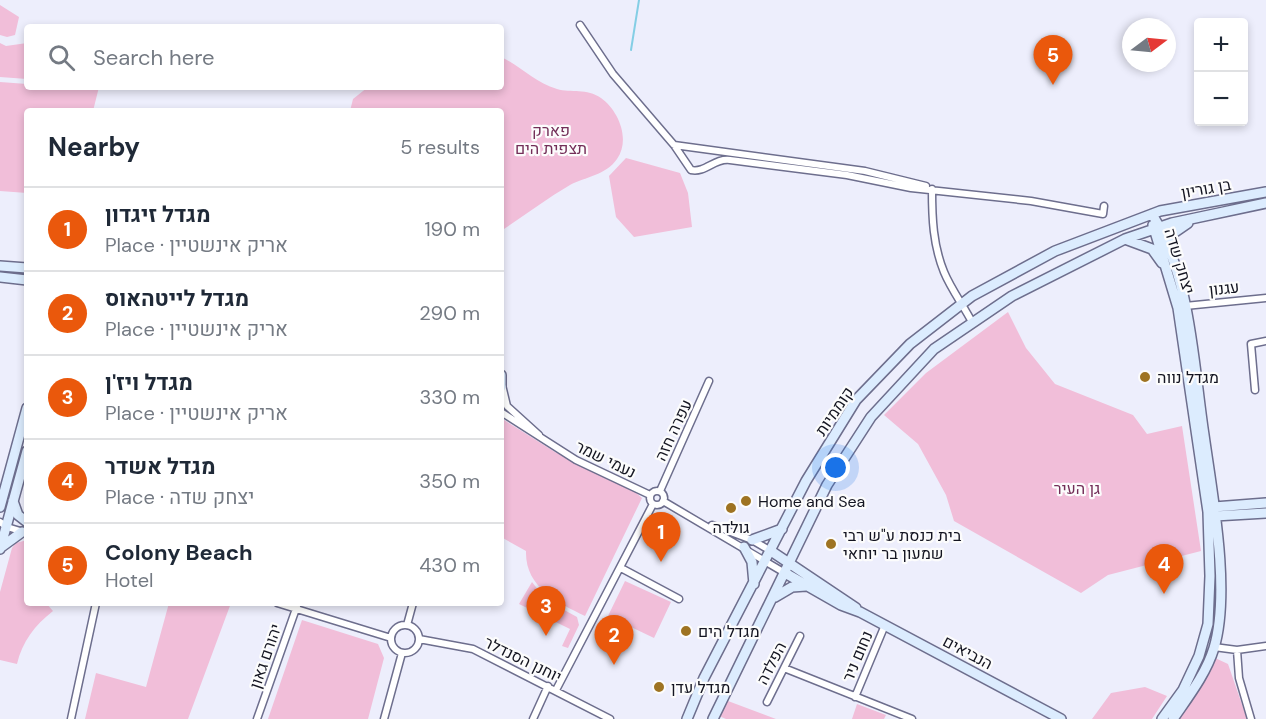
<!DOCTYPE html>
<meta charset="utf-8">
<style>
:root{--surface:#fff;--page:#f2f2f3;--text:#1f2937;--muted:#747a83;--line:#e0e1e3;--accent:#ea580c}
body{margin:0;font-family:"DM Sans",Heebo,sans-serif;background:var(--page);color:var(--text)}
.controls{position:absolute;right:18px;top:18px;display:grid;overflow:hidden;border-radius:6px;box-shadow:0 3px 9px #0003}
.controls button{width:54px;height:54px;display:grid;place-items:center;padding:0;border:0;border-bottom:2px solid var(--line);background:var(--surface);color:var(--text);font:30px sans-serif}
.compass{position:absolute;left:1122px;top:18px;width:54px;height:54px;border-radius:50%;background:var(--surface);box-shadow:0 3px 9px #0003;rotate:74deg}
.you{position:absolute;left:836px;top:468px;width:21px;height:21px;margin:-15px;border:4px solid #fff;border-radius:50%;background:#1a73e8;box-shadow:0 0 0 9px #1a73e833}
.badge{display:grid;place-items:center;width:39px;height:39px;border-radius:50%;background:var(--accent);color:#fff;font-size:20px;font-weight:700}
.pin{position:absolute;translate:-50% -50px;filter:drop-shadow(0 2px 3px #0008)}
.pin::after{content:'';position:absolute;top:32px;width:21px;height:18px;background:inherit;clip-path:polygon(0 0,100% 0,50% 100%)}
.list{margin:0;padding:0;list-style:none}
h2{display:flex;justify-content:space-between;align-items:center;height:78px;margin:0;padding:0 24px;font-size:26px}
h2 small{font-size:20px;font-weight:400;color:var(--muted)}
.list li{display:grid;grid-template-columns:39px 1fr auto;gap:18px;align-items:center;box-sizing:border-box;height:84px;padding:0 24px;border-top:2px solid var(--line)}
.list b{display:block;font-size:22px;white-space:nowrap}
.list p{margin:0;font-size:20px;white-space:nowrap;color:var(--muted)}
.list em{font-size:20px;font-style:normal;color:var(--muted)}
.icon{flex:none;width:33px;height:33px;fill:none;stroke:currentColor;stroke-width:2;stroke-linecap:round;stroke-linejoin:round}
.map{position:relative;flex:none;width:1266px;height:719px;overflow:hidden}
.search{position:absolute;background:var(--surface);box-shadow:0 3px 9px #0003;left:24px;top:24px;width:480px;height:66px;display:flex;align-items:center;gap:15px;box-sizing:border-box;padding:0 21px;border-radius:6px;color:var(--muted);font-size:22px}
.panel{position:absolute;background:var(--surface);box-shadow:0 3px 9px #0003;left:24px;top:108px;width:480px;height:498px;border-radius:6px}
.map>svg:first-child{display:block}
.green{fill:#f1bed9}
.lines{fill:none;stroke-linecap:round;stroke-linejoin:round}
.stream{stroke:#84cee5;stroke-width:2}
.street-casing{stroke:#6d6e8d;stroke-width:9}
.secondary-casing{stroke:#6d6e8d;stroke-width:12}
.street{stroke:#fff;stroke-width:6}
.secondary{stroke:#dcecfe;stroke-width:9}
.poi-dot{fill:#9e7322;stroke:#fcfcfc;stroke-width:2}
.labels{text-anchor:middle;stroke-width:4.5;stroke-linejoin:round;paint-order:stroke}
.park-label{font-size:16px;fill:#732e58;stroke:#fcfcfc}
.street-label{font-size:16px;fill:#141521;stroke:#fcfcfc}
.poi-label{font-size:16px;fill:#141521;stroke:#fcfcfc;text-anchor:start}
</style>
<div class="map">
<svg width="1266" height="719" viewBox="0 0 1266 719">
<rect width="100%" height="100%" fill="#edeefc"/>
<path class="green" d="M 0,5 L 19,17 L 15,35 L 7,37 L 0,35 Z
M 0,43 L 6,46 L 27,43 L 27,79 L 0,77 Z
M 501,57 C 521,66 535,83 557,89 C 571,93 587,88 601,98 C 618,110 631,139 617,159 C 606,175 585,177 570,185 C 546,199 524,216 501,231 L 501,111 L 350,111 L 353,99 L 368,87 L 501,87 Z
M 0,82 L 27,84 L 27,87 L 99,87 L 93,111 L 27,111 L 27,193 L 0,191 Z
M 626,158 L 680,173 L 688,193 L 692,227 L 634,237 L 616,217 L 609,176 Z
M 1008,312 L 1026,348 L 1055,384 L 1133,415 L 1147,434 L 1182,426 L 1201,551 L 1108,575 L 1081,593 L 954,521 L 946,495 L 918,444 L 884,415 L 926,373 Z
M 501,418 L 555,452 L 634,491 L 642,498 L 585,616 C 557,602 525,587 526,551 L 501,537 Z
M 27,540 L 27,603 L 46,603 L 53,611 C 35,625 22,642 17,664 L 0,660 L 0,592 L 12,548 L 16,543 Z
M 625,581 L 671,602 L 654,638 L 608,616 Z
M 532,582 L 546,600 L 577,617 L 579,625 L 568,648 L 562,646 L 570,629 L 519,604 Z
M 169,603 L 231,603 L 188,719 L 85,719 L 96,673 L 146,687 Z
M 302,620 L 378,644 L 384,658 L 368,719 L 268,719 Z
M 1213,657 L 1228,664 L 1247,719 L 1176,719 Z
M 1145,687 L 1167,696 L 1152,719 L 1092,719 L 1111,693 Z
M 728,701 L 776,719 L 726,719 L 719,716 Z
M 857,704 L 886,715 L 884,719 L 852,719 Z"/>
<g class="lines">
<path class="stream" d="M 631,50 L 639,0"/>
<defs>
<path id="street" d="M 580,25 L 613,74 L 674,145 L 691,170 C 706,173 714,158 730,160 L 847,175 L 911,188 L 1031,201 L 1103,214 L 1104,206
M 674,145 L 865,171 L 926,186
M 932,189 C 932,218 933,245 944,272 C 951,289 963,305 972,322
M 1185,306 L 1266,298
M 502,385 L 507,406 L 539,435
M 1255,390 L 1251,344 L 1266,341
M 501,412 L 576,460 L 650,495
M650 498a7 7 0 1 1 14 0a7 7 0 1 1-14 0Z
M 660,491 L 709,381
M 663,501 L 785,573
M 0,522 L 7,527 L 27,533
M 712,525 L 752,540 L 771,551
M 621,568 L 679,599
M 277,603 L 391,638
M391 639a14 14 0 1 1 28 0a14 14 0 1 1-28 0Z
M 407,625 L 413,603
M 419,639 L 473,649 L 610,719
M 1214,647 L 1237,650 L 1266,646
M 1237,650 L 1239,678 L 1251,719
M 784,668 L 912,719
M 556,690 L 653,504
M 855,697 L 885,625
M 767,702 L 800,636
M 71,719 L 96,603
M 257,719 L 298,603
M 384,719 L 402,653
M 533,719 L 548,686"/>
<path id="secondary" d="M 1152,214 C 1191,278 1193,362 1204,435 C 1212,493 1231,591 1214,648 C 1206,674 1188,697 1173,719
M 1153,225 L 1178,308 L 1208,512 L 1210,576 L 1208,624 L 1199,656 L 1183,690 L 1162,719
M 1125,239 L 1152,249 L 1162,263
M 1173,251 L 1172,234 L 1188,223
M 0,266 L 27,268
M 0,277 L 27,280
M 501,375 L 501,387
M 13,501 L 18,515 L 27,522
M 0,507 L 27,408
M 1210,510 L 1214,507 L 1266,503
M 1210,513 L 1215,516 L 1266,513
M 752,540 L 782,529
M 744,547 L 752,562 L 754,584
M 0,548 L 22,532
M 0,549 L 27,451
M 771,551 L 856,608
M 785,573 L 841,605 L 860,612 L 1061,719
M 775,597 L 792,587 L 806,586
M 687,719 L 704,678 L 806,481 L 856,400 L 910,344 L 972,296 L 1055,251 L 1160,211 L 1266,192
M 713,719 L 827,485 L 871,417 L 934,349 L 1012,296 L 1125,239 L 1172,223 L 1266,203"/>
</defs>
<use href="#street" class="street-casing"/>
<use href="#secondary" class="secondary-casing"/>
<use href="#street" class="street"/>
<use href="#secondary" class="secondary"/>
</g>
<g class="poi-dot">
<circle cx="1145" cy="377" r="6"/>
<circle cx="746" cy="501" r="6"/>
<circle cx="731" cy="508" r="6"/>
<circle cx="831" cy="544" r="6"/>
<circle cx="686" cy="631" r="6"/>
<circle cx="659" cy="687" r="6"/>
</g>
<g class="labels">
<g class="park-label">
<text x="551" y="136">פארק<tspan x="551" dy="18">תצפית הים</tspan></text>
<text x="1077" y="494">גן העיר</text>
</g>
<g class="street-label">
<text transform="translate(1206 188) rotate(-10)" y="6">בן גוריון</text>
<text transform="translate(1180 261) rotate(73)" y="6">יצחק שדה</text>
<text transform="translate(1224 288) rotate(-6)" y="6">עגנון</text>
<text transform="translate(834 411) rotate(-56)" y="6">קוממיות</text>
<text transform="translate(673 430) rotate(-65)" y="6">עפרה חזה</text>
<text transform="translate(606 459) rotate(26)" y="6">נעמי שמר</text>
<text transform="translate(968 652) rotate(28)" y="6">הנביאים</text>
<text transform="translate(265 656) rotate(-71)" y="6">יהורם גאון</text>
<text transform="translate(857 656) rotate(-67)" y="6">נחום ניר</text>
<text transform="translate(523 659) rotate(26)" y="6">יוחנן הסנדלר</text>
<text transform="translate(771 663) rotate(-63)" y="6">הפלדה</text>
</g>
<g class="poi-label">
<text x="1157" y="383">מגדל נווה</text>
<text x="758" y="507">Home and Sea</text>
<text x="731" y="533" text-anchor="middle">גולדה</text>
<text x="843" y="541">בית כנסת ע"ש רבי<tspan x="843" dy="18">שמעון בר יוחאי</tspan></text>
<text x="698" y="637">מגדל הים</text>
<text x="671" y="693">מגדל עדן</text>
</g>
</g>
</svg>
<div class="controls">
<button>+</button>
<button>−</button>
</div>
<svg class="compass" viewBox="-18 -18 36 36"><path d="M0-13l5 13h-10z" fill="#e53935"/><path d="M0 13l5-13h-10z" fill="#747a83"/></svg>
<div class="you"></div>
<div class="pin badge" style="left:661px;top:562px">1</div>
<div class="pin badge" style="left:614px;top:665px">2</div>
<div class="pin badge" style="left:546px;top:636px">3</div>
<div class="pin badge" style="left:1164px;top:594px">4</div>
<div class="pin badge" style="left:1053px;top:85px">5</div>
<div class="search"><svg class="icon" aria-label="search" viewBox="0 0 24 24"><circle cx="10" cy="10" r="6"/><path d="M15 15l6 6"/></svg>Search here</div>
<section class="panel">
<h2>Nearby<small>5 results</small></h2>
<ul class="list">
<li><span class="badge">1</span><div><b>מגדל זיגדון</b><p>Place · אריק אינשטיין</p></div><em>190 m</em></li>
<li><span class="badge">2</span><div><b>מגדל לייטהאוס</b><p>Place · אריק אינשטיין</p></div><em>290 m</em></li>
<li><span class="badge">3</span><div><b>מגדל ויז'ן</b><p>Place · אריק אינשטיין</p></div><em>330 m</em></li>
<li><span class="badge">4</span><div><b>מגדל אשדר</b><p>Place · יצחק שדה</p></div><em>350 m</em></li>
<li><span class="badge">5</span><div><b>Colony Beach</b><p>Hotel</p></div><em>430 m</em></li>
</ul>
</section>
</div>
